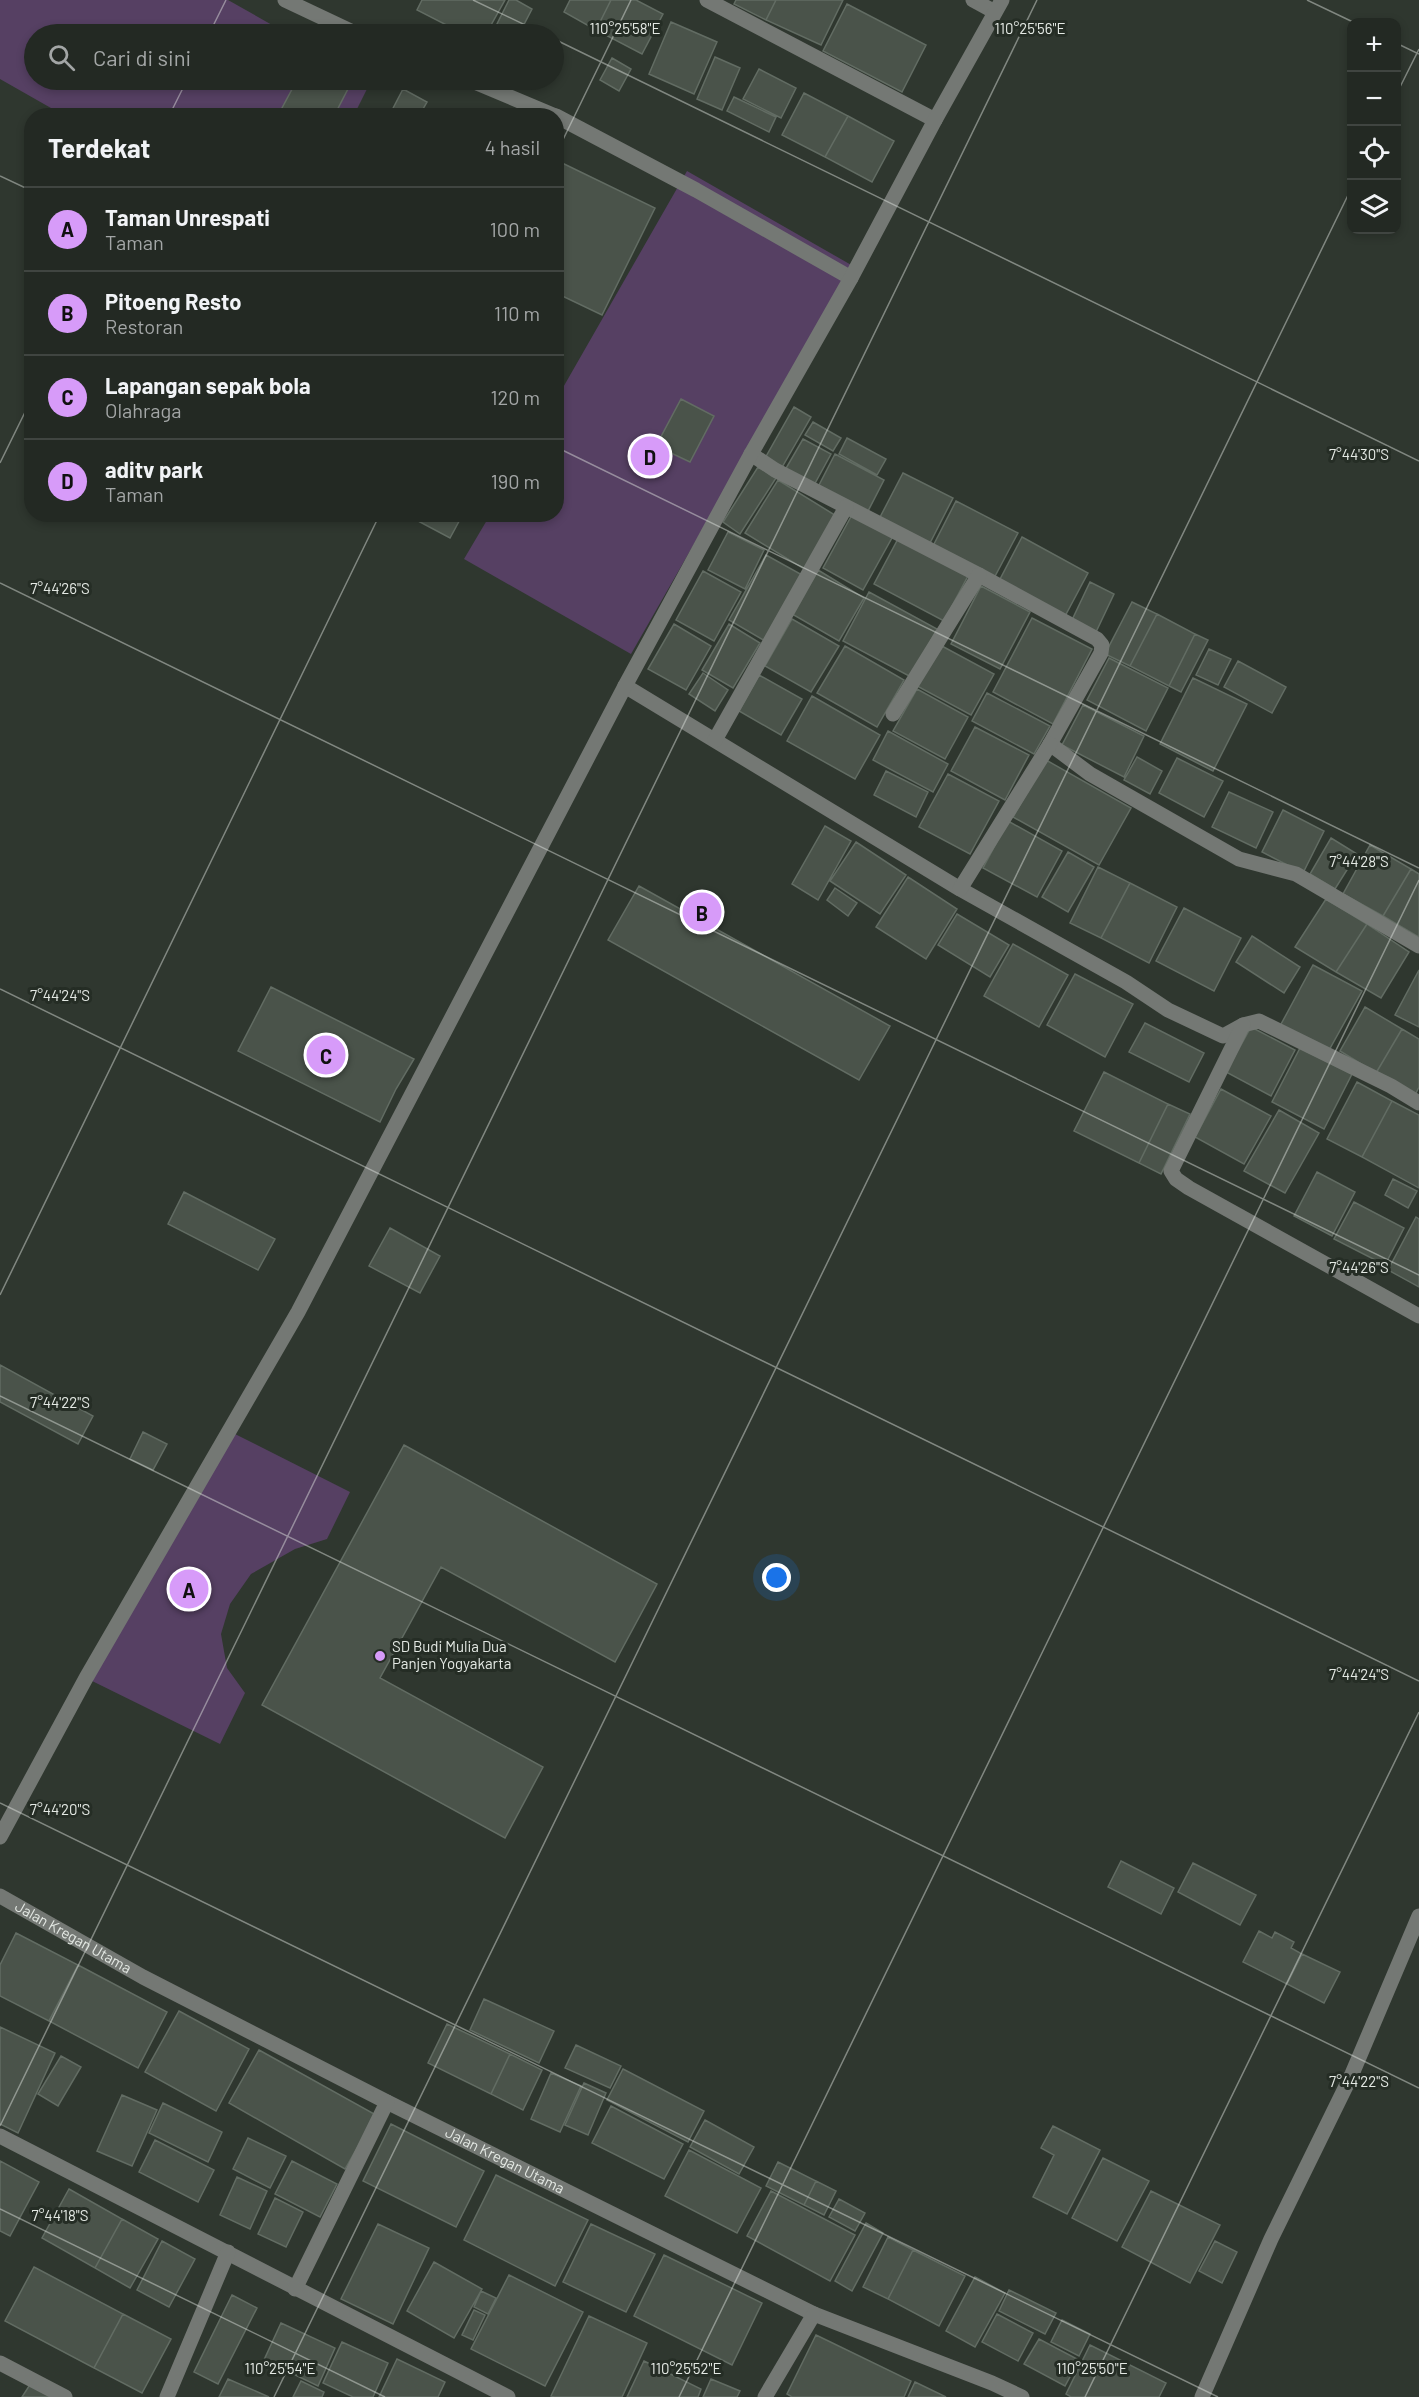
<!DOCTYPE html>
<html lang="id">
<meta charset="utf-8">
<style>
:root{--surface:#232923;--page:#2b312b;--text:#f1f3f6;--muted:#a3a6a6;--line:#404541;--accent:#d79bf9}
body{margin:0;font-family:Barlow,sans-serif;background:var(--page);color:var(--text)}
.controls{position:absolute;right:18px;top:18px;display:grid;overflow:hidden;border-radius:12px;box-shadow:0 3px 9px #0003}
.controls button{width:54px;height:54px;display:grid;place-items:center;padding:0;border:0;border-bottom:2px solid var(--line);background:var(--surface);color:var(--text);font:30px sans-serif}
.you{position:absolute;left:777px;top:1578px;width:21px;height:21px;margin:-15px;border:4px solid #fff;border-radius:50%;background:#1a73e8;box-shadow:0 0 0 9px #1a73e833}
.badge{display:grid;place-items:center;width:39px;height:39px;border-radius:50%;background:var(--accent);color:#111;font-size:20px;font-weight:700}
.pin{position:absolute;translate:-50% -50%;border:3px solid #fff;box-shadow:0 2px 6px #0006}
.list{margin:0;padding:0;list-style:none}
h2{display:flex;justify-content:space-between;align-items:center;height:78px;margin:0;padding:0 24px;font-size:26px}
h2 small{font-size:20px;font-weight:400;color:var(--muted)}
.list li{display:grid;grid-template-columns:39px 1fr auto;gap:18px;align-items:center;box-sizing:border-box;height:84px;padding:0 24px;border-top:2px solid var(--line)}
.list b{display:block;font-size:22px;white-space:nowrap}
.list p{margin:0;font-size:20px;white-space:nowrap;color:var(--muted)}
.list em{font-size:20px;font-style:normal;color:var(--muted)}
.icon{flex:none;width:33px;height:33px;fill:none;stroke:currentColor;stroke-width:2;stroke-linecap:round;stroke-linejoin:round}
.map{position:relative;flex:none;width:1419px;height:2397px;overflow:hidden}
.search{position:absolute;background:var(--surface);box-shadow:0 3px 9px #0003;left:24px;top:24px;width:540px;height:66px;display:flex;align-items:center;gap:15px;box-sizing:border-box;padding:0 21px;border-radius:33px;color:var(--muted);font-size:22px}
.panel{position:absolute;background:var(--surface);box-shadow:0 3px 9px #0003;left:24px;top:108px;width:540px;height:414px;border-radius:24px}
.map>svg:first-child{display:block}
.green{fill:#564063}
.building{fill:#4a534a;stroke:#626c63;stroke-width:1.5}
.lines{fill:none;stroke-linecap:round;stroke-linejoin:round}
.minor{stroke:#747874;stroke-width:15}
.ticks{fill:none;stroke:#e4e9e4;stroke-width:1.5;stroke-opacity:0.45}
.poi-dot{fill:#d79bf9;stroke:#252d25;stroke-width:2}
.labels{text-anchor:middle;stroke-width:6;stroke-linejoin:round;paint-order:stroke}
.poi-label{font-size:15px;fill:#e4e9e4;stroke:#252d25;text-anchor:start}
.street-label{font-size:15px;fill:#e4e9e4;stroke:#252d25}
.ticks-label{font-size:15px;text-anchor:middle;fill:#e4e9e4;stroke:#252d25;stroke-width:6;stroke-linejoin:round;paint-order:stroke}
</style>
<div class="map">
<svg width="1419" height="2397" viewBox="0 0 1419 2397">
<rect width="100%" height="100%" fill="#2f372f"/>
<path class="green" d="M 0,0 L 228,0 L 288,34 L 34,34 L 34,80 L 365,80 L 370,83 L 354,115 L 65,116 L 0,79 Z
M 687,171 L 853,266 L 631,654 L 464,559 L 490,515 L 556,514 L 557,398 Z
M 229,1431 L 350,1492 L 327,1539 L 295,1549 L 251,1574 L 230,1604 L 221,1634 L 227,1668 L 245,1693 L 220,1744 L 86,1678 Z"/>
<path class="building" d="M 422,0 L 505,0 L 486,34 L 464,34 L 417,10 Z
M 509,0 L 516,0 L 532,9 L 519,34 L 497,24 Z
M 570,0 L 611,0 L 596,30 L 564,12 Z
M 611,0 L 636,0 L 663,14 L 642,54 L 596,30 Z
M 736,0 L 776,0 L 766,20 L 734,4 Z
M 776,0 L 843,0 L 821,45 L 766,20 Z
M 847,4 L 926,45 L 902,92 L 823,51 Z
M 671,22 L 717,42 L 694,94 L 649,74 Z
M 715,57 L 740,68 L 722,110 L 697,99 Z
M 612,58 L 631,69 L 619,91 L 600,80 Z
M 759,69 L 796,88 L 781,118 L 743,99 Z
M 297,80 L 345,80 L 351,83 L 334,116 L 297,116 L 282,108 Z
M 403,89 L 427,102 L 419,116 L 389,116 Z
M 804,93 L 848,116 L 825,157 L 782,135 Z
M 734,97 L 776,117 L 769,132 L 727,111 Z
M 848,116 L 894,141 L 872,182 L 825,157 Z
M 558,161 L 655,208 L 602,315 L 556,293 L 556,165 Z
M 681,399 L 714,416 L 690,462 L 656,446 Z
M 794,407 L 811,417 L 781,469 L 764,460 Z
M 813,422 L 841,438 L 833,451 L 805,435 Z
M 847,438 L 886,459 L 877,475 L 839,454 Z
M 803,439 L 831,454 L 813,487 L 785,470 Z
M 835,454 L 884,480 L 866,515 L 817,489 Z
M 758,467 L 776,478 L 740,534 L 723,522 Z
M 903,473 L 953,498 L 928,547 L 878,521 Z
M 778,480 L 838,517 L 806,570 L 745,533 Z
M 956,501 L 1018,533 L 993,580 L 932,548 Z
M 853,513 L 893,536 L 863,590 L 823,568 Z
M 405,514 L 463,514 L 450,538 Z
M 728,532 L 764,550 L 745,589 L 708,570 Z
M 899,537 L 969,574 L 944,621 L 874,584 Z
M 1022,537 L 1088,573 L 1064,618 L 998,583 Z
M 766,555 L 804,576 L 767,642 L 729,620 Z
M 818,570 L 864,598 L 839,641 L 792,614 Z
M 703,571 L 741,592 L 714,641 L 676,620 Z
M 1090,582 L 1114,594 L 1096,632 L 1072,620 Z
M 981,586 L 1030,612 L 1000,669 L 951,644 Z
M 869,592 L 937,629 L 911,677 L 843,641 Z
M 1132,602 L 1157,614 L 1130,666 L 1105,654 Z
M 1157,614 L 1195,634 L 1169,686 L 1130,666 Z
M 1032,618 L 1092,649 L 1053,724 L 993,692 Z
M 792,619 L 839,646 L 811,692 L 765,666 Z
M 674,624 L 711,646 L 686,690 L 648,669 Z
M 729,624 L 760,643 L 733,688 L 702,670 Z
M 1195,634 L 1208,640 L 1181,692 L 1169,686 Z
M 940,645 L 994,674 L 971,715 L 917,686 Z
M 845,646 L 904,680 L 877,727 L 817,693 Z
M 1209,649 L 1231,659 L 1218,685 L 1196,675 Z
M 1109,658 L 1168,688 L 1146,731 L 1087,700 Z
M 1238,661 L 1286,687 L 1272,713 L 1224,687 Z
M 703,673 L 728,690 L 715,711 L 689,694 Z
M 759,675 L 802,699 L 781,735 L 739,711 Z
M 1193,678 L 1247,704 L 1213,771 L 1160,744 Z
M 917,689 L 968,717 L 945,759 L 893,731 Z
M 987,693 L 1050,726 L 1034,754 L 972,721 Z
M 812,696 L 880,735 L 855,779 L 787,741 Z
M 1083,705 L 1144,736 L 1124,777 L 1062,745 Z
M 975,727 L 1029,755 L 1005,800 L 951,771 Z
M 888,731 L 948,764 L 933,792 L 873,760 Z
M 1137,757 L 1162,771 L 1150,794 L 1124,780 Z
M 1177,758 L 1223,781 L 1204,817 L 1159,793 Z
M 1046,760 L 1131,808 L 1099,865 L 1013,817 Z
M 886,771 L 928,792 L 916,817 L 874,795 Z
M 948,774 L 999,801 L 970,854 L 919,827 Z
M 1229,792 L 1273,812 L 1256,848 L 1212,827 Z
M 1283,810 L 1324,831 L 1303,873 L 1262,852 Z
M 1008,821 L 1062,851 L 1037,897 L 983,868 Z
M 825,826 L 851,841 L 818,900 L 792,884 Z
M 1331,838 L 1357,854 L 1335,889 L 1310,874 Z
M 856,842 L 906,875 L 880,914 L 830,881 Z
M 1370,845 L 1411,869 L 1383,916 L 1343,894 Z
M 1068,852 L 1094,867 L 1068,912 L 1042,897 Z
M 1098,867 L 1130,883 L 1101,938 L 1070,923 Z
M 1411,869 L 1419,874 L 1419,937 L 1383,916 Z
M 908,877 L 957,909 L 926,959 L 876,927 Z
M 1130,883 L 1177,907 L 1149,963 L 1101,938 Z
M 639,886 L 890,1026 L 859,1080 L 608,940 Z
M 835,888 L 857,903 L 848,916 L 827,900 Z
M 1326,899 L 1367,924 L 1336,972 L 1295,947 Z
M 1184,908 L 1241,938 L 1214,991 L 1156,961 Z
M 957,914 L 1009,945 L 990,977 L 938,945 Z
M 1367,924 L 1409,952 L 1381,998 L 1336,972 Z
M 1252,936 L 1300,967 L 1284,993 L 1236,962 Z
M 1013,944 L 1068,975 L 1039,1027 L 984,996 Z
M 1313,965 L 1362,991 L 1328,1052 L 1280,1026 Z
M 1419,970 L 1419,1027 L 1395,1015 Z
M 1075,974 L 1133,1004 L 1105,1057 L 1047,1025 Z
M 271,987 L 414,1059 L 396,1089 L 380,1122 L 238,1051 Z
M 1365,1007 L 1402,1029 L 1376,1073 L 1340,1051 Z
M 1145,1023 L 1204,1053 L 1189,1082 L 1129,1052 Z
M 1251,1027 L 1295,1050 L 1271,1096 L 1226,1072 Z
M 1402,1029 L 1419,1039 L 1419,1087 L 1415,1095 L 1376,1073 Z
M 1300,1048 L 1352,1074 L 1324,1129 L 1272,1102 Z
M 1104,1072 L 1168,1104 L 1139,1163 L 1074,1131 Z
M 1357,1082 L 1392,1101 L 1362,1157 L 1327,1139 Z
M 1221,1089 L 1271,1116 L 1244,1164 L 1195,1137 Z
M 1392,1101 L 1419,1115 L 1419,1188 L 1362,1157 Z
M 1168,1104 L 1190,1114 L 1161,1174 L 1139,1163 Z
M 1279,1110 L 1319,1133 L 1285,1193 L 1244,1171 Z
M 1317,1172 L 1355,1192 L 1332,1236 L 1294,1216 Z
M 1393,1179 L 1417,1191 L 1408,1208 L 1385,1195 Z
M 184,1192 L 275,1239 L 258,1270 L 168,1224 Z
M 1354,1202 L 1404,1228 L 1385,1265 L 1334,1239 Z
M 1416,1217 L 1419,1219 L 1419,1287 L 1388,1270 Z
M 390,1228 L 440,1256 L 420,1293 L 369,1266 Z
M 0,1365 L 93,1416 L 78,1444 L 0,1402 Z
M 143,1432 L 167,1444 L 153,1470 L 130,1459 Z
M 404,1445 L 657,1584 L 615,1662 L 441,1567 L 380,1678 L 543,1767 L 505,1838 L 262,1705 Z
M 1121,1861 L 1174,1888 L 1161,1914 L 1108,1887 Z
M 1193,1863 L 1256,1895 L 1240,1925 L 1178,1892 Z
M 1259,1931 L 1272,1938 L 1275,1932 L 1294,1942 L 1291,1948 L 1302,1954 L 1287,1984 L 1243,1962 Z
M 16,1933 L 78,1965 L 49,2021 L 0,1996 L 0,1965 Z
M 1302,1954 L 1340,1972 L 1324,2003 L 1287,1984 Z
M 78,1965 L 167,2012 L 138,2068 L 49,2021 Z
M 484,1999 L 554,2031 L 539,2063 L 470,2030 Z
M 179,2011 L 249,2049 L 216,2111 L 145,2072 Z
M 447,2024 L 510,2054 L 491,2094 L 428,2063 Z
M 0,2027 L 55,2053 L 18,2133 L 0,2124 Z
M 576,2045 L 621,2066 L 610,2088 L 565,2068 Z
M 259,2050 L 376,2115 L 345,2169 L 229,2103 Z
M 510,2054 L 542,2070 L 523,2110 L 491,2094 Z
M 61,2056 L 81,2067 L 58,2106 L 38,2094 Z
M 623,2069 L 704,2111 L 688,2142 L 607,2100 Z
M 551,2073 L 581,2086 L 560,2132 L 531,2119 Z
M 584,2083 L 606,2093 L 588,2135 L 565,2125 Z
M 122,2095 L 157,2110 L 132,2166 L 97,2151 Z
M 163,2103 L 222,2132 L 208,2162 L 149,2133 Z
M 611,2106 L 683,2144 L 664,2179 L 592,2143 Z
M 705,2120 L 754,2147 L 739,2174 L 690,2147 Z
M 391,2124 L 484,2171 L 456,2227 L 363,2181 Z
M 1053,2126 L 1100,2150 L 1067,2214 L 1033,2197 L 1054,2155 L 1041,2148 Z
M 248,2138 L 286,2156 L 270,2188 L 233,2169 Z
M 155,2140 L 214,2170 L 198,2202 L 139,2172 Z
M 689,2150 L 761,2188 L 737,2233 L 665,2196 Z
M 1103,2158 L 1149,2181 L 1117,2241 L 1072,2218 Z
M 0,2161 L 39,2182 L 10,2236 L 0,2231 Z
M 292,2161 L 337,2184 L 320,2217 L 275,2194 Z
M 778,2162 L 816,2181 L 804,2205 L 766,2186 Z
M 496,2175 L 588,2220 L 555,2286 L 464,2240 Z
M 237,2177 L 267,2191 L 250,2229 L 220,2215 Z
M 816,2181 L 836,2191 L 824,2215 L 804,2205 Z
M 69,2189 L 122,2219 L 95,2268 L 42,2238 Z
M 771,2191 L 855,2235 L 830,2281 L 747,2236 Z
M 1151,2191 L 1220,2225 L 1190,2283 L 1122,2247 Z
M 275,2198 L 303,2212 L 286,2247 L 258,2234 Z
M 839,2199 L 865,2213 L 855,2231 L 829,2217 Z
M 122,2219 L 158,2239 L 130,2288 L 95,2268 Z
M 866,2223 L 883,2233 L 852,2291 L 835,2281 Z
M 378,2224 L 429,2248 L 393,2324 L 341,2299 Z
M 591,2224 L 655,2254 L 626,2312 L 563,2282 Z
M 888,2237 L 913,2250 L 888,2299 L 863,2287 Z
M 162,2241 L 195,2259 L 169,2307 L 137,2290 Z
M 1215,2241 L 1237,2252 L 1222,2283 L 1199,2271 Z
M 913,2250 L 965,2276 L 939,2326 L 888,2299 Z
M 664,2255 L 762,2303 L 732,2365 L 634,2316 Z
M 434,2262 L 482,2289 L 454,2338 L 407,2311 Z
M 34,2267 L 123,2314 L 94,2368 L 5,2321 Z
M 509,2275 L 583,2312 L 545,2386 L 471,2349 Z
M 975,2277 L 1005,2293 L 975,2347 L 946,2331 Z
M 1009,2290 L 1056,2313 L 1045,2334 L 999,2311 Z
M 481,2291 L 496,2298 L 488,2314 L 474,2307 Z
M 232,2295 L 257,2308 L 218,2384 L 194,2372 Z
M 474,2310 L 485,2315 L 473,2340 L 462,2335 Z
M 123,2314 L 171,2339 L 142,2393 L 94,2368 Z
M 997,2314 L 1033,2333 L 1018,2361 L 982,2342 Z
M 589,2316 L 647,2343 L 622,2397 L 554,2397 L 551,2396 Z
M 1062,2320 L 1090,2334 L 1079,2356 L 1051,2342 Z
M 281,2323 L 335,2348 L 318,2386 L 264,2360 Z
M 816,2335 L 911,2381 L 904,2397 L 792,2397 L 787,2394 Z
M 1039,2339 L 1079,2360 L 1065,2386 L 1024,2364 Z
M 342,2342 L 388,2363 L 373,2397 L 353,2397 L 323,2383 Z
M 1090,2345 L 1166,2383 L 1159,2397 L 1071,2397 L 1066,2394 Z
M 397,2359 L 445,2382 L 438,2397 L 379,2397 Z
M 644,2361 L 701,2389 L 698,2397 L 627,2397 Z
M 228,2379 L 269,2397 L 219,2397 Z
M 711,2379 L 740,2391 L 737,2397 L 703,2397 Z
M 301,2381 L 324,2392 L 322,2397 L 293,2397 Z
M 915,2382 L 946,2397 L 908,2397 Z
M 31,2383 L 53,2397 L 22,2397 Z"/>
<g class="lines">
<g class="minor">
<path d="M 285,0 L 357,34"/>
<path d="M 707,0 L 935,120"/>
<path d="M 973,0 L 995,12"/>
<path d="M 470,80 L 555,116"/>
<path d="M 556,116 L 696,190 L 851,278"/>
<path d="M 751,454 L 775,470 L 979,575 L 1097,639 L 1102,645 L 1101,653 L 1050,744 L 1090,774 L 1239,859 L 1296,874 L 1419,946"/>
<path d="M 625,686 L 960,889 L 1126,982 L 1168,1010 L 1223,1036 L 1243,1025 L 1259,1021 L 1391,1086 L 1419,1103"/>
<path d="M 893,714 L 979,575"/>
<path d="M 715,740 L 846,507"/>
<path d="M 960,889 L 1050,744"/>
<path d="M 1243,1025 L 1171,1171 L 1176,1179 L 1189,1188 L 1419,1316"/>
<path d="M 0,1837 L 86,1678 L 298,1312 L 625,686 L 751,454 L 851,278 L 935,120 L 1002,0"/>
<path id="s1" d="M 0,1896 L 143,1977 L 387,2102 L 814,2314 L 992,2383 L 1022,2397"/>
<path d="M 0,2136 L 508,2397"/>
<path d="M 295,2289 L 387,2102"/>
<path d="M 0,2363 L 65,2397"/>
<path d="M 167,2397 L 228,2252"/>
<path d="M 765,2397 L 814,2314"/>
<path d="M 1202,2397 L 1271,2239 L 1352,2074 L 1419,1916"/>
</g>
</g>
<path class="ticks" d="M 473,0 L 544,34M 1307,0 L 1353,22M 209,34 L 226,0M 554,39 L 1419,461M 1396,43 L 1419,54M 1396,95 L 1419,49M 169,116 L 187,80M 556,154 L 631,0M 0,176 L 32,191M 556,447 L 1419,868M 0,463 L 32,398M 0,583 L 1419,1275M 0,989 L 1419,1681M 0,1295 L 380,514M 0,1396 L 1419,2088M 0,1803 L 1218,2397M 0,2126 L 1037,0M 0,2209 L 385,2397M 274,2397 L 1352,187M 679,2397 L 1419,880M 1085,2397 L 1419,1712"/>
<circle class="poi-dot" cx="380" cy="1656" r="6"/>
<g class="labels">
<g class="poi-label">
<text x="392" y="1652">SD Budi Mulia Dua<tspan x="392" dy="17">Panjen Yogyakarta</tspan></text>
</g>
<g class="street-label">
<text dy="5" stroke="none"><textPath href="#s1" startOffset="84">Jalan Kregan Utama</textPath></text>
<text dy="5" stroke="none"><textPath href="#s1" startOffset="570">Jalan Kregan Utama</textPath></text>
</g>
</g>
<g class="ticks-label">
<text x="625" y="34">110°25'58"E</text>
<text x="1030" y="34">110°25'56"E</text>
<text x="1359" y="460">7°44'30"S</text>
<text x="60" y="594">7°44'26"S</text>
<text x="1359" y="867">7°44'28"S</text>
<text x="60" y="1001">7°44'24"S</text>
<text x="1359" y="1273">7°44'26"S</text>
<text x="60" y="1408">7°44'22"S</text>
<text x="1359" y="1680">7°44'24"S</text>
<text x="60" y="1815">7°44'20"S</text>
<text x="1359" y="2087">7°44'22"S</text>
<text x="60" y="2221">7°44'18"S</text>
<text x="280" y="2374">110°25'54"E</text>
<text x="686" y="2374">110°25'52"E</text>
<text x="1092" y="2374">110°25'50"E</text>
</g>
</svg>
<div class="controls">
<button>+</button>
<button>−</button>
<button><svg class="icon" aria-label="locate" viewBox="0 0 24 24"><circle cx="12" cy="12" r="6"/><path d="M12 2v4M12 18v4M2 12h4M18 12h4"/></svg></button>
<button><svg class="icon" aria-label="layers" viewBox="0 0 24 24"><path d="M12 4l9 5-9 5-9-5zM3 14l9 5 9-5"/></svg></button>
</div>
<div class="you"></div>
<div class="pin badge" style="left:189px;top:1589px">A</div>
<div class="pin badge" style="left:702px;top:912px">B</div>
<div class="pin badge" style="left:326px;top:1055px">C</div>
<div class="pin badge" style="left:650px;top:456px">D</div>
<div class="search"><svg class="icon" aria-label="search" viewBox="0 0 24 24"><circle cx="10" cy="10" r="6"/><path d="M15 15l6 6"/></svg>Cari di sini</div>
<section class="panel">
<h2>Terdekat<small>4 hasil</small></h2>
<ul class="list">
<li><span class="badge">A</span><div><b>Taman Unrespati</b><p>Taman</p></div><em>100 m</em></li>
<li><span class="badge">B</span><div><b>Pitoeng Resto</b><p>Restoran</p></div><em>110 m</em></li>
<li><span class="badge">C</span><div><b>Lapangan sepak bola</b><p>Olahraga</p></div><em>120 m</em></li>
<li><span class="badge">D</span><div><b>aditv park</b><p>Taman</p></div><em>190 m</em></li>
</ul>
</section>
</div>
